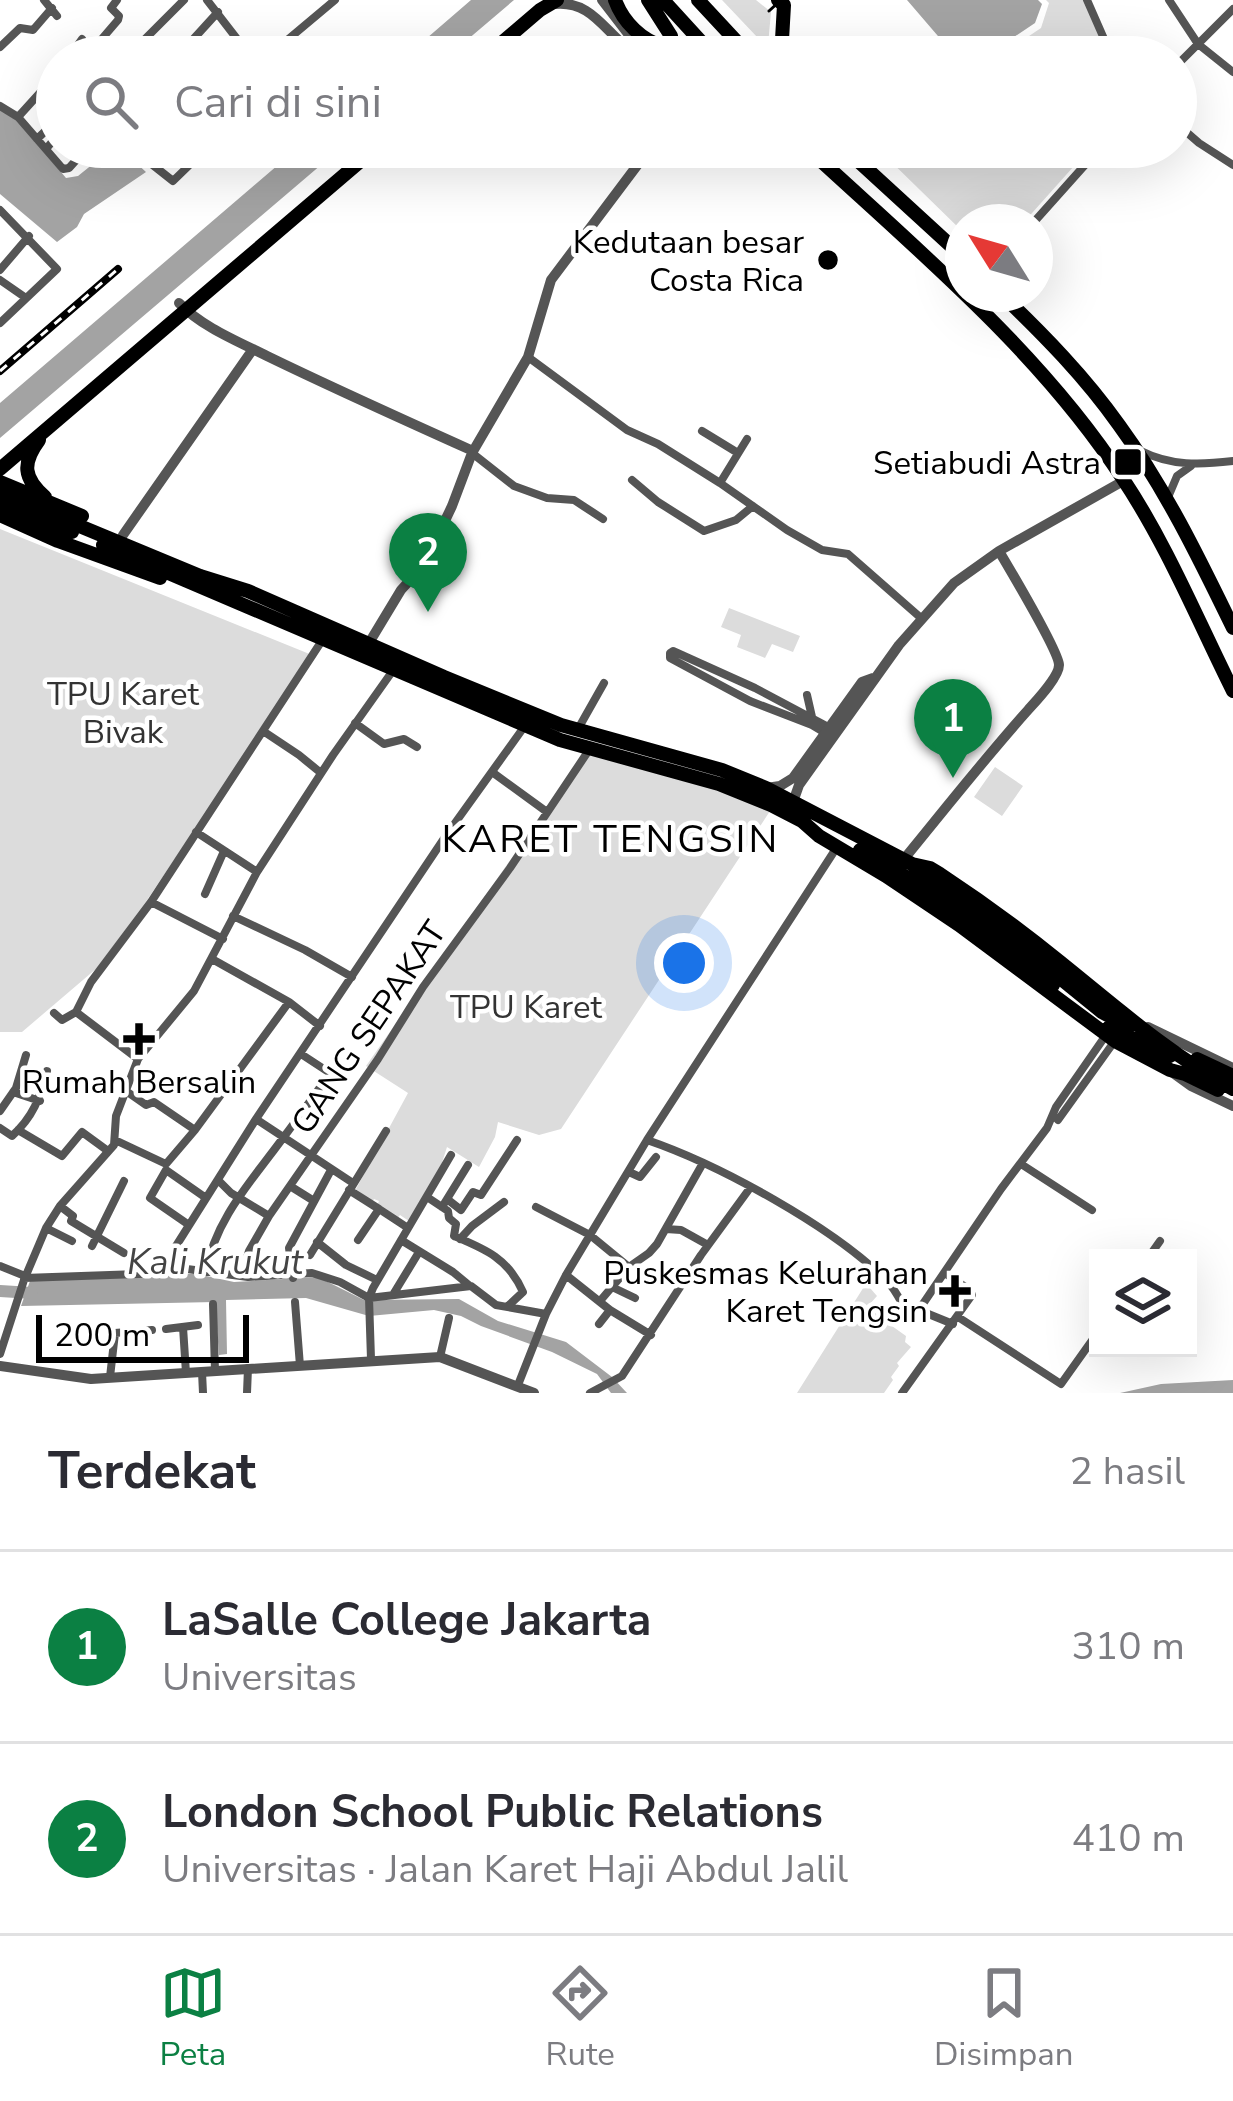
<!DOCTYPE html>
<html lang="id">
<meta charset="utf-8">
<style>
:root{--surface:#fff;--page:#f7f7f7;--text:#2b2b33;--muted:#7c7c81;--line:#e1e1e2;--accent:#0b8043}
body{margin:0;font-family:"Nunito Sans",sans-serif;background:var(--page);color:var(--text)}
.controls{position:absolute;right:36px;bottom:36px;display:grid;overflow:hidden;border-radius:0px;box-shadow:0 12px 48px #0002}
.controls button{width:108px;height:108px;display:grid;place-items:center;padding:0;border:0;border-bottom:3px solid var(--line);background:var(--surface);color:var(--text);font:60px sans-serif}
.compass{position:absolute;left:945px;top:204px;width:108px;height:108px;border-radius:50%;background:var(--surface);box-shadow:0 12px 48px #0002;rotate:307deg}
.scale{position:absolute;left:36px;bottom:30px;width:213px;box-sizing:border-box;padding-left:12px;border:6px solid #000;border-top:0;font-size:33px;line-height:42px;white-space:nowrap;color:#000;-webkit-text-stroke:9px #fff;paint-order:stroke}
.you{position:absolute;left:684px;top:963px;width:42px;height:42px;margin:-30px;border:9px solid #fff;border-radius:50%;background:#1a73e8;box-shadow:0 0 0 18px #1a73e833}
.badge{display:grid;place-items:center;width:78px;height:78px;border-radius:50%;background:var(--accent);color:#fff;font-size:39px;font-weight:700}
.pin{position:absolute;translate:-50% -99px;filter:drop-shadow(0 3px 6px #0008)}
.pin::after{content:'';position:absolute;top:63px;width:42px;height:36px;background:inherit;clip-path:polygon(0 0,100% 0,50% 100%)}
.list{margin:0;padding:0;list-style:none}
h2{display:flex;justify-content:space-between;align-items:center;height:156px;margin:0;padding:0 48px;font-size:51px}
h2 small{font-size:39px;font-weight:400;color:var(--muted)}
.list li{display:grid;grid-template-columns:78px 1fr auto;gap:36px;align-items:center;box-sizing:border-box;height:192px;padding:0 48px;border-top:3px solid var(--line)}
.list b{display:block;font-size:45px;white-space:nowrap}
.list p{margin:0;font-size:39px;white-space:nowrap;color:var(--muted)}
.list em{font-size:39px;font-style:normal;color:var(--muted)}
.icon{flex:none;width:66px;height:66px;fill:none;stroke:currentColor;stroke-width:2;stroke-linecap:round;stroke-linejoin:round}
.map{position:relative;flex:none;width:1233px;height:1393px;overflow:hidden}
.search{position:absolute;background:var(--surface);box-shadow:0 12px 48px #0002;left:36px;right:36px;top:36px;height:132px;display:flex;align-items:center;gap:30px;box-sizing:border-box;padding:0 42px;border-radius:66px;color:var(--muted);font-size:45px}
.sheet{height:540px;background:var(--surface)}
nav{display:flex;justify-content:space-around;align-items:center;box-sizing:border-box;height:168px;border-top:3px solid var(--line);background:var(--surface);font-size:33px;color:var(--muted)}
nav a{display:grid;justify-items:center;gap:6px}
nav .on{color:var(--accent)}
.map>svg:first-child{display:block}
.green{fill:#dcdcdc}
.water{fill:#a3a3a3}
.lines{fill:none;stroke-linecap:round;stroke-linejoin:round}
.river{stroke:#a3a3a3;stroke-width:12}
.minor{stroke:#555;stroke-width:8}
.tertiary{stroke:#555;stroke-width:10}
.primary{stroke:#000;stroke-width:14}
.tram{stroke:#000;stroke-width:3}
.rail-casing{stroke:#000;stroke-width:8}
.rail{stroke:#fff;stroke-width:3;stroke-dasharray:9;stroke-linecap:butt}
.poi-dot{fill:#000;stroke:#fff;stroke-width:4.5}
.labels{text-anchor:middle;stroke-width:9;stroke-linejoin:round;paint-order:stroke}
.poi-label{font-size:33px;fill:#000;stroke:#fff;text-anchor:end}
.park-label{font-size:33px;fill:#333;stroke:#fff}
.street-label{font-size:33px;fill:#000;stroke:#fff}
.water-label{font-size:36px;font-style:italic;fill:#444;stroke:#fff}
.quarter-label{font-size:39px;letter-spacing:3px;fill:#000;stroke:#fff}
</style>
<div class="map">
<svg width="1233" height="1393" viewBox="0 0 1233 1393">
<rect width="100%" height="100%" fill="#fff"/>
<path class="green" d="M 722,0 L 756,0 L 771,12 L 768,45 L 758,38 Z
M 1046,0 L 1084,0 L 1108,57 L 998,57 L 1041,28 L 1049,3 Z
M 876,147 L 1091,147 L 1024,222 L 963,222 L 963,232 Z
M 0,529 L 312,655 L 145,903 L 97,968 L 22,1032 L 0,1032 Z
M 729,608 L 800,636 L 793,652 L 772,644 L 765,658 L 737,647 L 741,635 L 721,627 Z
M 590,746 L 674,771 L 770,811 L 561,1129 L 539,1135 L 498,1122 L 495,1137 L 479,1167 L 447,1147 L 438,1175 L 409,1221 L 400,1215 L 397,1219 L 377,1206 L 379,1201 L 374,1199 L 372,1202 L 356,1189 L 408,1093 L 366,1066 Z
M 995,767 L 1023,786 L 1002,816 L 974,797 Z
M 872,1274 L 876,1279 L 870,1288 L 877,1296 L 869,1305 L 878,1316 L 906,1336 L 905,1342 L 911,1347 L 897,1363 L 899,1366 L 891,1377 L 893,1380 L 884,1393 L 797,1393 Z"/>
<path class="water" d="M 471,0 L 514,0 L 447,57 L 405,57 Z
M 907,0 L 1038,0 L 1042,4 L 1035,23 L 984,57 L 956,57 Z
M 0,108 L 16,118 L 66,178 L 78,176 L 114,147 L 119,147 L 146,172 L 84,214 L 77,227 L 57,242 L 0,194 Z
M 299,147 L 342,147 L 0,438 L 0,403 Z
M 178,1274 L 197,1274 L 234,1282 L 318,1277 L 364,1300 L 459,1299 L 498,1321 L 566,1342 L 612,1377 L 627,1393 L 611,1393 L 597,1374 L 552,1352 L 481,1326 L 461,1316 L 434,1310 L 369,1316 L 306,1298 L 226,1300 L 227,1354 L 219,1355 L 215,1302 L 21,1306 L 30,1281 Z
M 1233,1380 L 1233,1393 L 1120,1393 L 1161,1384 Z"/>
<g class="lines">
<path class="river" d="M 0,1291 L 32,1293"/>
<path class="minor" d="M 44,0 L 57,16
M 207,0 L 251,57
M 1087,0 L 1112,57
M 1169,0 L 1198,44 L 1233,72
M 0,47 L 20,28 L 33,30 L 52,8
M 94,48 L 118,20 L 119,16 L 111,8 L 117,0
M 69,57 L 82,39
M 127,57 L 184,0
M 177,57 L 218,12
M 267,57 L 335,0
M 1176,66 L 1233,9
M 0,106 L 18,117 L 63,169 L 69,168 L 88,147
M 18,117 L 57,74
M 1176,123 L 1199,143 L 1233,165
M 37,139 L 57,120
M 130,147 L 173,181 L 208,147
M 46,149 L 57,136
M 0,210 L 57,269 L 0,323
M 1034,222 L 1101,147
M 0,270 L 29,236
M 0,280 L 26,298
M 528,357 L 627,430 L 658,444 L 720,483 L 787,530 L 822,550 L 848,554 L 921,618
M 702,431 L 738,453
M 1141,451 C 1171,466 1200,465 1233,461
M 472,453 L 514,486 L 547,498 L 574,500 L 603,519
M 632,480 L 658,502 L 704,531 L 736,520 L 753,506
M 720,483 L 747,439
M 1169,495 L 1177,476 L 1191,466
M 807,695 L 812,717
M 355,723 L 384,744 L 404,739 L 417,747
M 578,729 L 604,683
M 263,731 L 299,755 L 321,773
M 827,734 L 812,725 L 750,701 L 670,658 L 670,653 L 673,651 L 755,688 L 834,730
M 492,772 L 547,812
M 196,832 L 257,872
M 205,894 L 224,851
M 151,902 L 223,939
M 233,916 L 305,950 L 352,977
M 212,959 L 289,1002 L 320,1026
M 76,1012 L 138,1059
M 54,1013 L 62,1020 L 76,1012 L 91,982 L 151,902 L 323,639
M 126,1091 L 146,1105 L 154,1102 L 195,1130
M 13,1092 L 40,1101
M 0,1111 L 16,1088 L 26,1055
M 256,1119 L 353,1183
M 1058,1120 L 1114,1042
M 0,1128 L 12,1136 C 33,1117 40,1098 47,1071
M 18,1130 L 62,1156 L 82,1132 L 108,1151
M 115,1140 L 166,1164 L 195,1130 L 289,1002
M 647,1140 C 720,1165 833,1227 887,1281 C 898,1292 903,1308 912,1320 L 1001,1189 L 1047,1128 L 1056,1107 L 1106,1035
M 1021,1164 L 1092,1210
M 629,1172 L 640,1177 L 656,1157
M 218,1180 L 231,1193 L 269,1216
M 290,1186 L 314,1201
M 349,1190 L 379,1209 L 358,1240
M 427,1197 L 448,1211 L 449,1218 L 456,1224 L 454,1236 C 485,1249 508,1258 523,1292 L 508,1306
M 447,1199 L 468,1165
M 60,1206 L 73,1216 L 71,1221 L 124,1253
M 442,1207 L 447,1199 L 461,1210 L 473,1192 L 481,1195 L 517,1140
M 536,1207 L 590,1235 L 629,1267
M 379,1209 L 408,1228
M 189,1225 L 150,1198 L 166,1170 L 206,1198
M 46,1228 L 72,1241
M 666,1229 L 681,1230 L 708,1245
M 460,1239 L 472,1226 L 504,1202
M 401,1240 L 453,1272 L 470,1286
M 317,1242 L 346,1265 L 377,1280
M 92,1246 L 124,1181
M 310,1255 L 386,1131
M 1148,1258 L 1160,1241
M 0,1266 L 25,1276
M 206,1272 C 214,1224 246,1187 274,1150 C 293,1125 312,1099 330,1073 L 301,1054
M 167,1273 L 176,1246 L 256,1119 L 445,837 L 524,727
M 566,1275 L 610,1310 L 651,1335
M 248,1277 L 246,1261 L 249,1251 L 269,1216 L 378,1059 L 423,987 L 510,868 L 589,750
M 24,1278 L 167,1273 L 187,1269 L 248,1277 L 312,1273 L 340,1282 L 369,1298 L 471,1286 L 496,1305 L 546,1314
M 293,1278 L 289,1248 L 331,1170
M 612,1287 L 635,1298
M 394,1293 L 419,1252
M 600,1301 L 629,1267 L 649,1253 L 657,1244 L 703,1163
M 295,1302 L 300,1366
M 213,1304 L 215,1371
M 921,1311 L 953,1324
M 958,1317 L 1061,1384 L 1098,1332
M 599,1324 L 610,1310
M 183,1327 L 186,1373
M 166,1329 L 198,1325
M 0,1354 L 24,1280 L 46,1228 L 60,1206 L 114,1145 L 116,1116 L 138,1059 L 194,991 L 257,872 L 333,755 L 394,669
M 440,1357 L 449,1318
M 371,1359 L 369,1298 L 373,1288 L 451,1155
M 202,1372 L 203,1393
M 110,1377 L 115,1333 L 152,1330
M 518,1385 L 546,1314 L 566,1275 L 647,1140 L 837,847
M 247,1393 L 248,1368
M 590,1393 L 622,1376 L 701,1255 L 750,1188
M 902,1393 L 972,1295 L 970,1290 L 946,1274"/>
<path class="tertiary" d="M 602,0 L 629,35 L 660,57
M 554,4 C 589,0 603,28 625,46 C 630,51 636,53 642,57
M 179,303 C 202,327 237,341 267,356 C 335,389 404,420 473,451
M 123,535 L 253,349
M 369,643 L 401,590 L 421,568 L 431,550 L 452,506 L 472,453 L 528,357 L 551,280 L 651,147
M 766,788 L 780,786 L 793,778 L 862,682 L 873,678
M 793,802 L 799,785 L 899,645 L 954,583 L 999,551 L 1125,480
M 904,859 C 945,809 985,758 1028,710 C 1036,701 1059,677 1059,665 C 1059,652 1009,568 999,551
M 1148,1027 L 1233,1068
M 1173,1073 L 1191,1086 L 1233,1106
M 0,1366 L 91,1379 L 440,1357 L 534,1393"/>
<path class="primary" d="M 615,0 C 623,22 642,41 665,47 L 672,41 L 671,36 L 648,0
M 663,0 L 715,57
M 698,0 L 751,57
M 778,0 L 784,5 L 781,57
M 485,57 L 540,10 L 557,0
M 806,147 C 916,249 1041,352 1123,479 C 1167,545 1198,621 1233,691
M 843,147 L 963,257
M 1001,294 C 1044,335 1085,377 1119,425 C 1165,488 1199,558 1233,628
M 39,440 C 22,463 23,478 45,497
M 0,469 L 377,147
M 0,482 L 82,516
M 0,493 L 200,576 L 248,591 L 444,677 L 561,725 L 722,770 L 766,788 L 912,864 L 930,868 L 940,874 C 981,901 1022,931 1060,962 C 1116,1007 1170,1055 1233,1089
M 0,505 L 72,532
M 0,515 L 58,541 L 160,578
M 103,545 L 560,740 L 719,784 L 771,805 L 802,821 L 819,836 L 886,876 L 959,925 L 1115,1041 L 1170,1070 L 1185,1074 L 1218,1090
M 860,850 L 930,891 L 1053,985
M 915,868 L 1001,930 L 1102,1012 L 1128,1026
M 1109,1027 L 1170,1056
M 1197,1059 L 1233,1076"/>
<path class="tram" d="M 769,11 L 781,0"/>
<defs>
<path id="rail" d="M 0,371 L 118,269"/>
</defs>
<use href="#rail" class="rail-casing"/>
<use href="#rail" class="rail"/>
</g>
<g class="poi-dot">
<circle cx="828" cy="260" r="12"/>
<rect x="1113" y="447" width="30" height="30" rx="6"/>
<path d="M133 1021h12v12h12v12h-12v12h-12v-12h-12v-12h12z"/>
<path d="M949 1273h12v12h12v12h-12v12h-12v-12h-12v-12h12z"/>
</g>
<g class="labels">
<g class="poi-label">
<text x="804" y="253">Kedutaan besar<tspan x="804" dy="38">Costa Rica</tspan></text>
<text x="1101" y="474">Setiabudi Astra</text>
<text x="139" y="1093" text-anchor="middle">Rumah Bersalin</text>
<text x="928" y="1284">Puskesmas Kelurahan<tspan x="928" dy="38">Karet Tengsin</tspan></text>
</g>
<g class="park-label">
<text x="123" y="705">TPU Karet<tspan x="123" dy="38">Bivak</tspan></text>
<text x="526" y="1018">TPU Karet</text>
</g>
<g class="street-label">
<text transform="translate(368 1027) rotate(-56)" y="12">GANG SEPAKAT</text>
</g>
<g class="water-label">
<text x="215" y="1274">Kali Krukut</text>
</g>
<g class="quarter-label">
<text x="611" y="852">KARET TENGSIN</text>
</g>
</g>
</svg>
<div class="controls">
<button><svg class="icon" aria-label="layers" viewBox="0 0 24 24"><path d="M12 4l9 5-9 5-9-5zM3 14l9 5 9-5"/></svg></button>
</div>
<svg class="compass" viewBox="-18 -18 36 36"><path d="M0-13l5 13h-10z" fill="#e53935"/><path d="M0 13l5-13h-10z" fill="#7c7c81"/></svg>
<div class="scale">200 m</div>
<div class="you"></div>
<div class="pin badge" style="left:953px;top:778px">1</div>
<div class="pin badge" style="left:428px;top:612px">2</div>
<div class="search"><svg class="icon" aria-label="search" viewBox="0 0 24 24"><circle cx="10" cy="10" r="6"/><path d="M15 15l6 6"/></svg>Cari di sini</div>
</div>
<section class="sheet">
<h2>Terdekat<small>2 hasil</small></h2>
<ul class="list">
<li><span class="badge">1</span><div><b>LaSalle College Jakarta</b><p>Universitas</p></div><em>310 m</em></li>
<li><span class="badge">2</span><div><b>London School Public Relations</b><p>Universitas · Jalan Karet Haji Abdul Jalil</p></div><em>410 m</em></li>
</ul>
</section>
<nav>
<a class="on"><svg class="icon" aria-label="map" viewBox="0 0 24 24"><path d="M3 6l6-2 6 2 6-2v14l-6 2-6-2-6 2zM9 4v14M15 6v14"/></svg>Peta</a>
<a><svg class="icon" aria-label="directions" viewBox="0 0 24 24"><path d="M12 3l9 9-9 9-9-9zM9 14v-3h6M13 9l2 2-2 2"/></svg>Rute</a>
<a><svg class="icon" aria-label="saved" viewBox="0 0 24 24"><path d="M7 4h10v16l-5-4-5 4z"/></svg>Disimpan</a>
</nav>
